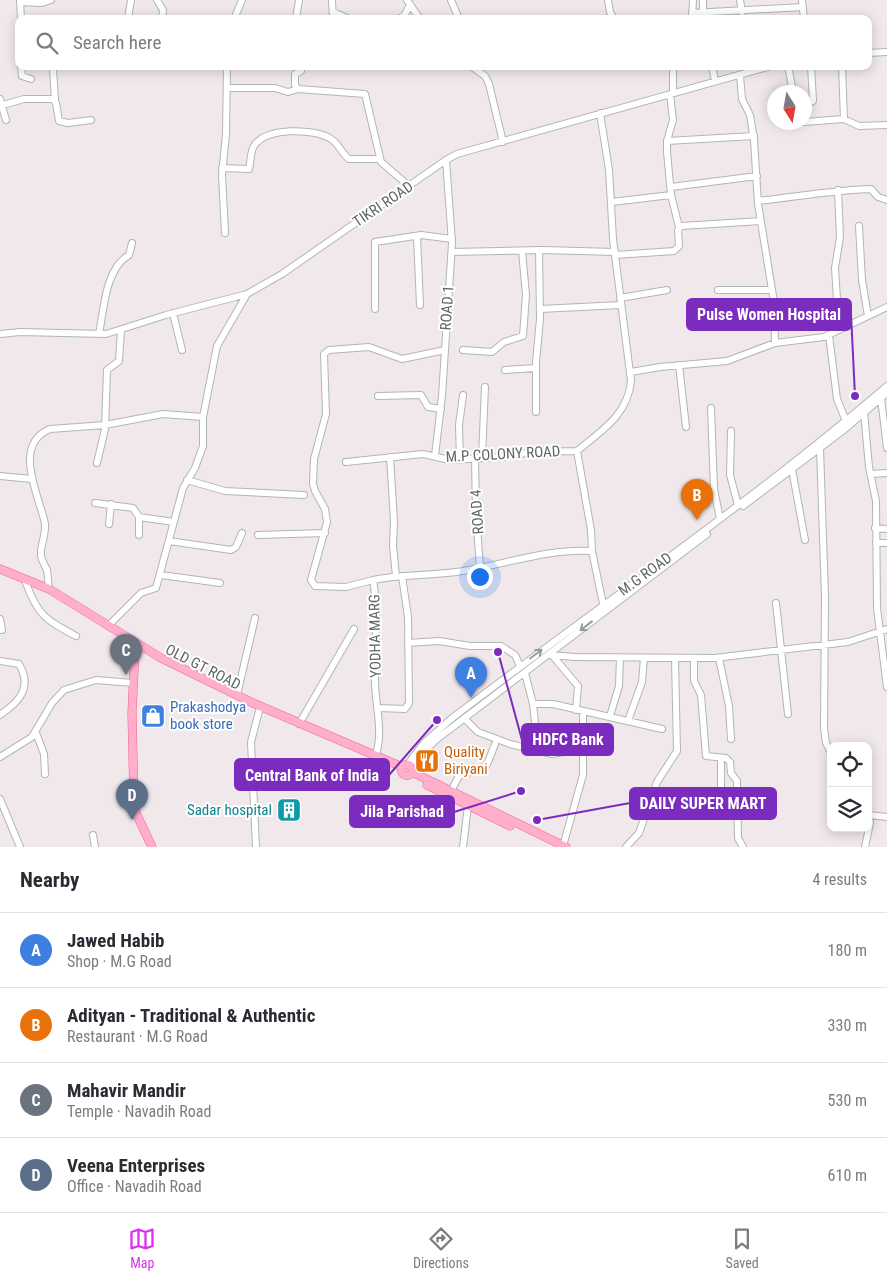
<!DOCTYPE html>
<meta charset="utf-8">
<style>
:root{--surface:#fff;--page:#f2f2f3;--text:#2b2b33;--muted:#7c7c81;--line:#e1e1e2;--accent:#db32ed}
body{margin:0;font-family:"Roboto Condensed",sans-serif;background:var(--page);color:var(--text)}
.controls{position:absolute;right:15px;bottom:15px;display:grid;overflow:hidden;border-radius:10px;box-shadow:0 2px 12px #0003}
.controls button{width:45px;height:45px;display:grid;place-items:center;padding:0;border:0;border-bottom:1px solid var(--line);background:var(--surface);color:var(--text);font:25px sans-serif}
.compass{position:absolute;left:767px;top:85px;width:45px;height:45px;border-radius:50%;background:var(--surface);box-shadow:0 2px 12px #0003;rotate:169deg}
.you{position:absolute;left:479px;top:576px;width:18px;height:18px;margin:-12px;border:4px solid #fff;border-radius:50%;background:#1a73e8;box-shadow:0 0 0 8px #1a73e833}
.badge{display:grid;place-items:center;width:32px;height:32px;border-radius:50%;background:var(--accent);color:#fff;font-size:16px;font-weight:700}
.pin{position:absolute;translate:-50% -41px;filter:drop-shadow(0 1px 2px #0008)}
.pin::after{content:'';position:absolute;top:26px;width:18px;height:15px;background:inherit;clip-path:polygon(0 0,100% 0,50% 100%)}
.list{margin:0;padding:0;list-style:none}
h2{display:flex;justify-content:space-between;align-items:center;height:65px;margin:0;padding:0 20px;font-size:21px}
h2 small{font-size:16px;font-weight:400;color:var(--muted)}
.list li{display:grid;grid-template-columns:32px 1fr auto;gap:15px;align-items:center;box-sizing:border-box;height:75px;padding:0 20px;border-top:1px solid var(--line)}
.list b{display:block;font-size:19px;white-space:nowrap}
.list p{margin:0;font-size:16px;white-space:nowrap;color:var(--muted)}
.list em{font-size:16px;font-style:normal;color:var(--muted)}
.icon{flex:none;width:28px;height:28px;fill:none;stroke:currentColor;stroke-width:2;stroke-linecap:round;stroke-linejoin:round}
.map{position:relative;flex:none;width:887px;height:847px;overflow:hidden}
.search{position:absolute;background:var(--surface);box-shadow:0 2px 12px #0003;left:15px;right:15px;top:15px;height:55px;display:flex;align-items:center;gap:12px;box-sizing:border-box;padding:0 18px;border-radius:10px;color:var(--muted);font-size:19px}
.sheet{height:365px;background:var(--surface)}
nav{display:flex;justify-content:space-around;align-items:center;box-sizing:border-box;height:70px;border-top:1px solid var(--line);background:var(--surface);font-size:14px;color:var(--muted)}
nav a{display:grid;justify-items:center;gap:2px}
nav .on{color:var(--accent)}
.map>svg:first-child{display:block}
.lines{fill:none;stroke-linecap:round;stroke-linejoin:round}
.minor-casing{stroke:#b0b7b3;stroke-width:8}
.major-casing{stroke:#f55da2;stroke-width:9}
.minor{stroke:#fff;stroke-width:6}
.major{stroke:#ffafca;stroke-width:8}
.oneway{stroke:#979d99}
.labels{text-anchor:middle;stroke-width:4;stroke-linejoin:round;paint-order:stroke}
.street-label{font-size:15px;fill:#5f6862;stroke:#fff}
.shop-label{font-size:15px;fill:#366cbe;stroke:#fff;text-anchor:start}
.food-label{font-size:15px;fill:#c56008;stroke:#fff;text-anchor:start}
.culture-label{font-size:15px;fill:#0d838f;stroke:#fff;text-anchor:end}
.leader{fill:none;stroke:#7b2cbf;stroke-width:2}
.callout-dot{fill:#7b2cbf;stroke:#fff;stroke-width:2}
.callout{fill:#7b2cbf;stroke:#7b2cbf;stroke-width:2}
.callout-label{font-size:16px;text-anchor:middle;font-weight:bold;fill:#fff}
</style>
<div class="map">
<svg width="887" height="847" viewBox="0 0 887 847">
<rect width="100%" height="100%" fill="#f1e8eb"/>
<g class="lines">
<defs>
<path id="minor" d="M 20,0 L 21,19
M 157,0 L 163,10 L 162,19
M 332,0 L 333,19
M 407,0 L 420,19
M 451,0 L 459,19
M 608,0 L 610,12 L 614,19
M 740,0 L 742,12
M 802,0 L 804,19
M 20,2 L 42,3 L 51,0
M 333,12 L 349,19
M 692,13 L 803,7
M 703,13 L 703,0
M 128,19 L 131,0
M 234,19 L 242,0
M 296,19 L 299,0
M 398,19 L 404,16 L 410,5
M 692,19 L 693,0
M 868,53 L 887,52
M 21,66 L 22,76 L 31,79
M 301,66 L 301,71 L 295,74 L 295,85 L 298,89 L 365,94 L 381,162 L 409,186
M 471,66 L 485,76 L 489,84 L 503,142
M 712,66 L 715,81
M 788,66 L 793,92
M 842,66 L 844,119
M 53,69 L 55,100
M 740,75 L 742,99 L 750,115 L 754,140 L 758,204 L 774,302 L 775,343
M 227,88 L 275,88 L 288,92 L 298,89
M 673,93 L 673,66
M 670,94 L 673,120 L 667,141 L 667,152 L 671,195 L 679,227
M 0,99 L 6,120
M 3,105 L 24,99 L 53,99 L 56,103 L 59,121 L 68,123 L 91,120
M 804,105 L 813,101 L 811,66
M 804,122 L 844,119 L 859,126 L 887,125
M 667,141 L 754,136
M 222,168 L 249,169 C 251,162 250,152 254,146 C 266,127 314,128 331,139 C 339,144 342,154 349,159 L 380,159
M 671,187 L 757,176
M 838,190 L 840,237 L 835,268 L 839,330
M 758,201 C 796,197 833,190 871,189 L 878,197 L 887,200
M 612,202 L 671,195
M 859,226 L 862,280 L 868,316
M 225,233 L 222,175 L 226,134 L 227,66
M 417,236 L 420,305
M 452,252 L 543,250 L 615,252
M 615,255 L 674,251 L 679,246 L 678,230 L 681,226 L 761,221
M 718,290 L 771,290
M 620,298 L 667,290
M 375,309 L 375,242 L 421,235 L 452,239
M 540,309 L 621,305
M 173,313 L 182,350
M 0,334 L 20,332 L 106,334 L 166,315 L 247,294 L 282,274 L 446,160 L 457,154 L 771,66
M 99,334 C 104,309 105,269 129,255 L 132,243
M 829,335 L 837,399 L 846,421
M 463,350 L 492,352 L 504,342 L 523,336 L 526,295 L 522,251
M 679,365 L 686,427
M 505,370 L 536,368
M 631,372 L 660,367 L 727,361 L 775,343 L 824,337 L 887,307
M 378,396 L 421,395 L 428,407 L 441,409
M 881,398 L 887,448
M 711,408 L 714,489 L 720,519
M 536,412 L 536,362 L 540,319 L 539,250
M 864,412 L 869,467 L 876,501 L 877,608 L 887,687
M 731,431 L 730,475 L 738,505
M 820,448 L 825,597 L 824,728 L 826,743 L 831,753
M 577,451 C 601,431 628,415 631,381 L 613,239 L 609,170 L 600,113
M 435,456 L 442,396 L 452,243 L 446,160
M 390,457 L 394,521 L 393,546 L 396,576
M 475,457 L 476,513 L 480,567
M 482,457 L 485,387
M 460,459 L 459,425 L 463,395
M 346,462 L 423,454 L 450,460 L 502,457 L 532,452 L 577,451 L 591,530 L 592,551
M 97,463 L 105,429 L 107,370 L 119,361 L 121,330
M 792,469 L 805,540
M 871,474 L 887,473
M 0,476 L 32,479
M 187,480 L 225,491 L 304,495
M 95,503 L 133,508 L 139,517 L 139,535
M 743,506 L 845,429 L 887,393
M 139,517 L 174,522
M 109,524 L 111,504
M 875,528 L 887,529
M 258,535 L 325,533
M 169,541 L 231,550 L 236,547 L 242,533
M 876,543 L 887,543
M 161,575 L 220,583
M 373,580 C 400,574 428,576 456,572 C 501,566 547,548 592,551 L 603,604
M 26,583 C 38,616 46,620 76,636
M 49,589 C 48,583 48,575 47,570 C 45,565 41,560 41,555 C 40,545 46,536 45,524 C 40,497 11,445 50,429 L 105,425 L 163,414 L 203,417
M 776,603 L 788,714
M 0,619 L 2,630
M 108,626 L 141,593 L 156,588 L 183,488 L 195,468 L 203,446 L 203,417 L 217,346 L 247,294
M 408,643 L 439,641 L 470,646 L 501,646 L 515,655 L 520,666
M 549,655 L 575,657 L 715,658 L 848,642 L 887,629
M 552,655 L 578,686 L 576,710
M 719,658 L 729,706 L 731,739
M 694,659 L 694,681 L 701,695 L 706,756 L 726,758 L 730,762 L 731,773 L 737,781 L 738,838 L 743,847
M 0,661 L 19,664 C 33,688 19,702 0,715
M 525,673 L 533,704 L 538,751
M 237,695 L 255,618
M 533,704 L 553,704 L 662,729
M 379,708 L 405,709 L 409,703 L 408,617 L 402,576
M 610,716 L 619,686 L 620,658
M 464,718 L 478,732 L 510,744 L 552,754 L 582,749
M 628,721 L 642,682 L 644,658
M 299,724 L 354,629
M 36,733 L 44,754 L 45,774
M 0,757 L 32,737 L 52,703 L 64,690 L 96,680 L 133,683
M 374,760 C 385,733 375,708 375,680 C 375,647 379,613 373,580 L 346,587 L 315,586 L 311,580 L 327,522 L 325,509 L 315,491 L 313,484 L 314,459 L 326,414 L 324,354 L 329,350 L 369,347 L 402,359 L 445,350
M 407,765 L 424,743 L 451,719 C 596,608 748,505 887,386
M 411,767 L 419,756 L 437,739 L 707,534
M 721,788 L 721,758
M 451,791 L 459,776 C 488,764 482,779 495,744
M 0,799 L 20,847
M 869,815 L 887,817
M 93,835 L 95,847
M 563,846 L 583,775 L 583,712
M 256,847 L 251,742 L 259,711
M 463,847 L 468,806
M 626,847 L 639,833 L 657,782 L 677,751 L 675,659
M 865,847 L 870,823 L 868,813"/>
<path id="major" d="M 0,569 L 49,589 L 161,658 L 255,704 L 402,767
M 137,644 L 135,648 L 132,713 L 134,801 L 136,813 L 152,847
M401.5 770a5.5 5.5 0 1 1 11 0a5.5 5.5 0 1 1-11 0Z
M 412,772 L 566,847
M 427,785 L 510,826"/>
</defs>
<use href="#minor" class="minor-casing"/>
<use href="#major" class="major-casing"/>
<use href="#minor" class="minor"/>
<use href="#major" class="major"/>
</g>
<defs><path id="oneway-shaft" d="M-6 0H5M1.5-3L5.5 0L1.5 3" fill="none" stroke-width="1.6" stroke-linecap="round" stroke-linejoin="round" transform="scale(1.25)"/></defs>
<g class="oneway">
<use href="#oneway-shaft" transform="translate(586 626) rotate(142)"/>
<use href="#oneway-shaft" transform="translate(536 654) rotate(-37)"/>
</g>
<defs>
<symbol id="shop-square" viewBox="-11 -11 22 22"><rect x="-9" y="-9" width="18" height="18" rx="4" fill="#3f7fe0" stroke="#fff"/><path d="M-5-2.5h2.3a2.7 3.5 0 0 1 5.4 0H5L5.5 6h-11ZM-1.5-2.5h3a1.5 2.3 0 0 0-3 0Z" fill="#fff"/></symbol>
<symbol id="restaurant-square" viewBox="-11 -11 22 22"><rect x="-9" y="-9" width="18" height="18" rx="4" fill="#e8710a" stroke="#fff"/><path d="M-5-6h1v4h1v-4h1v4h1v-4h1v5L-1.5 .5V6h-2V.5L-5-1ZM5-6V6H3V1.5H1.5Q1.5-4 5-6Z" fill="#fff"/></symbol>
<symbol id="building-square" viewBox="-11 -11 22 22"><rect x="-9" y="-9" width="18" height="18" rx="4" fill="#0f9aa8" stroke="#fff"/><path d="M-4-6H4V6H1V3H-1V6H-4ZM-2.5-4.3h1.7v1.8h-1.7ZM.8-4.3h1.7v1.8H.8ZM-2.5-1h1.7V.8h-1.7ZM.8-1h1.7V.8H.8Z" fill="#fff"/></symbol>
</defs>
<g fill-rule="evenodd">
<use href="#shop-square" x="139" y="702" width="28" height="28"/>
<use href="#restaurant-square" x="413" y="747" width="28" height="28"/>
<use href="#building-square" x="275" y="796" width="28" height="28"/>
</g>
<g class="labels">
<g class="street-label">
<text transform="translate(383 204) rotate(-34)" y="5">TIKRI ROAD</text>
<text transform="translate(447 308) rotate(-86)" y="5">ROAD 1</text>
<text transform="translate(503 454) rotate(-3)" y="5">M.P COLONY ROAD</text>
<text transform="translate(477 512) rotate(-94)" y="5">ROAD 4</text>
<text transform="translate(645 574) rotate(-36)" y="5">M.G ROAD</text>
<text transform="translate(375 636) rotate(-91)" y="5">YODHA MARG</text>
<text transform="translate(203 667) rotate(27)" y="5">OLD GT ROAD</text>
</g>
<g class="shop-label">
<text x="170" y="712">Prakashodya<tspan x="170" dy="17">book store</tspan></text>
</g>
<g class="food-label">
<text x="444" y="757">Quality<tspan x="444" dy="17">Biriyani</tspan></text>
</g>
<g class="culture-label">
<text x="272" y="815">Sadar hospital</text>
</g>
</g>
<path class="leader" d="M855 396L851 314M498 652L522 740M437 720L389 775M537 820L630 803M521 791L454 812"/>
<g class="callout-dot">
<circle cx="855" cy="396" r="5"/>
<circle cx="498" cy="652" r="5"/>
<circle cx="437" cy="720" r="5"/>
<circle cx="537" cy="820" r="5"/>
<circle cx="521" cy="791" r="5"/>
</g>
<g class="callout">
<rect x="687" y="299" width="164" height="31" rx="5"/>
<rect x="522" y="724" width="91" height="31" rx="5"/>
<rect x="235" y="759" width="154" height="31" rx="5"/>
<rect x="630" y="788" width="146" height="31" rx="5"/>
<rect x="350" y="796" width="104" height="31" rx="5"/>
</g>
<g class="callout-label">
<text x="769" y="320">Pulse Women Hospital</text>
<text x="568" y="745">HDFC Bank</text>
<text x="312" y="781">Central Bank of India</text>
<text x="703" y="809">DAILY SUPER MART</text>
<text x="402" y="817">Jila Parishad</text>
</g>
</svg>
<div class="controls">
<button><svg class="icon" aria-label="locate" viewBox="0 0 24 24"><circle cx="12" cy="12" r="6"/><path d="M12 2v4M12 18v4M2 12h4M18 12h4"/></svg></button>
<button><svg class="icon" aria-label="layers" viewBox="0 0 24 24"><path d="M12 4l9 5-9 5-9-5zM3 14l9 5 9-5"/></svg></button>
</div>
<svg class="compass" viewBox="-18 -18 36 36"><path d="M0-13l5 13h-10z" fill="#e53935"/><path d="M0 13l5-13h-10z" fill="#7c7c81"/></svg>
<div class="you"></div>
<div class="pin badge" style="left:471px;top:698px;background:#3f7fe0">A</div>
<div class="pin badge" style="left:697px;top:520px;background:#e8710a">B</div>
<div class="pin badge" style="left:126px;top:675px;background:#6b7280">C</div>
<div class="pin badge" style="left:132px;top:820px;background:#5c6f8a">D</div>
<div class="search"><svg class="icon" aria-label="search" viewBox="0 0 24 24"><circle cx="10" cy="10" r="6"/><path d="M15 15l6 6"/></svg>Search here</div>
</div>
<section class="sheet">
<h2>Nearby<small>4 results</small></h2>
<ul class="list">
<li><span class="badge" style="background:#3f7fe0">A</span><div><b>Jawed Habib</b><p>Shop · M.G Road</p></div><em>180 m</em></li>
<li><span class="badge" style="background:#e8710a">B</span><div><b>Adityan - Traditional &amp; Authentic</b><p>Restaurant · M.G Road</p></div><em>330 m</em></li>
<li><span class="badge" style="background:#6b7280">C</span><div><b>Mahavir Mandir</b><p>Temple · Navadih Road</p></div><em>530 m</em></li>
<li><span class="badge" style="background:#5c6f8a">D</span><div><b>Veena Enterprises</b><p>Office · Navadih Road</p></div><em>610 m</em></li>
</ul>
</section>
<nav>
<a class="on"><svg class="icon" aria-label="map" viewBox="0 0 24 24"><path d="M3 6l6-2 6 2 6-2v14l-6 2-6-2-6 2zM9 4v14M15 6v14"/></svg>Map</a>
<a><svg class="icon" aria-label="directions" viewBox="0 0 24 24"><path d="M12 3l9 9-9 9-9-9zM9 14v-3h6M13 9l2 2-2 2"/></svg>Directions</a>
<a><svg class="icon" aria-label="saved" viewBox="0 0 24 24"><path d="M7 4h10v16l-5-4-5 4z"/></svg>Saved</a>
</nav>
